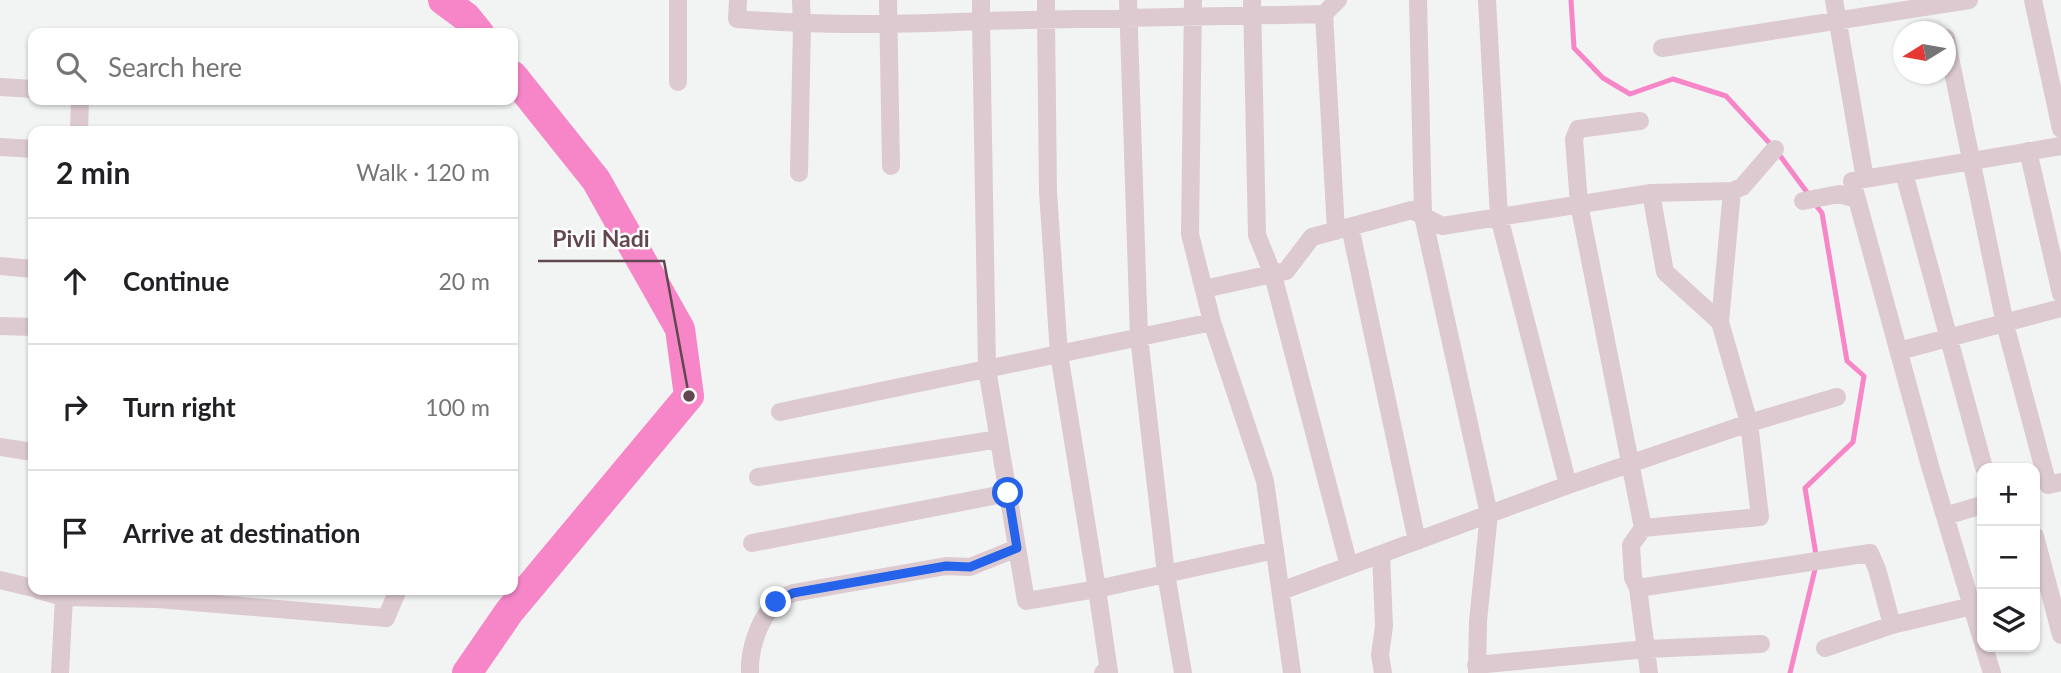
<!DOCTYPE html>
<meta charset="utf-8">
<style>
:root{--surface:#fff;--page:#f6f6f6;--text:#202124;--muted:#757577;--line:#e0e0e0}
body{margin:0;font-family:Lato,sans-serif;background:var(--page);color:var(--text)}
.controls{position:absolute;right:21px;bottom:21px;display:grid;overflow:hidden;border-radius:14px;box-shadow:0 2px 5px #0004}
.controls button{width:63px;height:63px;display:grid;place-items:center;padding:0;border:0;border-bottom:2px solid var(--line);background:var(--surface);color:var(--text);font:35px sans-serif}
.compass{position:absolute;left:1893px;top:21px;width:63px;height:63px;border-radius:50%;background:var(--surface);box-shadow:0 2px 5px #0004;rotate:259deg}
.stop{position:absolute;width:21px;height:21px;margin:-16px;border:5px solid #2563eb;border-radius:50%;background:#fff}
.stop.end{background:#2563eb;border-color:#fff;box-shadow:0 2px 7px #0008}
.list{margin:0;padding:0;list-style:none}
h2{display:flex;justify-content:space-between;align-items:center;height:91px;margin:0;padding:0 28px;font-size:30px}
h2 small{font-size:23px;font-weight:400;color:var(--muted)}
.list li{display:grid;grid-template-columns:46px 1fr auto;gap:21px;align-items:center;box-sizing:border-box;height:126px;padding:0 28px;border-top:2px solid var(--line)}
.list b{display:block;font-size:26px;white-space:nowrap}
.list em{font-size:23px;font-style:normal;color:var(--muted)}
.icon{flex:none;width:38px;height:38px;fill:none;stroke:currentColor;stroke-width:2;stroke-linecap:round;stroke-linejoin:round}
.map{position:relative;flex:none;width:2061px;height:673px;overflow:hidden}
.search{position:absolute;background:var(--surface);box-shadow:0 2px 5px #0004;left:28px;top:28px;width:490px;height:77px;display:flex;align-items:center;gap:18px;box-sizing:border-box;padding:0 24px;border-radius:14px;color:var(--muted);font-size:26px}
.panel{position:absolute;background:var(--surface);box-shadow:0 2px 5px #0004;left:28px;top:126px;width:490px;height:469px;border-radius:14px}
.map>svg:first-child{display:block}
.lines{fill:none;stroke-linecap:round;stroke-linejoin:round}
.stream{stroke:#f686c8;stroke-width:5}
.river{stroke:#f686c8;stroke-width:30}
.minor{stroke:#dccad0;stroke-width:18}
.route{stroke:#2563eb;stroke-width:9}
.leader{fill:none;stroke:#624750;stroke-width:2.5}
.callout-dot{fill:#624750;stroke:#fff;stroke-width:2.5}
.callout-label{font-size:23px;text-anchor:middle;font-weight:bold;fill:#624750;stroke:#fff;stroke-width:5;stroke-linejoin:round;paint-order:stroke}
</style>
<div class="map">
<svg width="2061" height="673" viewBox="0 0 2061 673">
<rect width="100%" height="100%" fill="#f1f4f2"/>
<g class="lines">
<path class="stream" d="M 1571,0 L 1574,48 L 1603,78 L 1630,94 L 1673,79 L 1726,96 L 1775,149 L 1809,195
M 1790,673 L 1817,561 L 1805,488 L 1853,442 L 1864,376 L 1847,361 L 1822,213 L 1814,203"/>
<path class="river" d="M 443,0 L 466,17 L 479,33
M 467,673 L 509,612 L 689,396 L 680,329 L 596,180 L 513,76"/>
<path class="minor" d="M 678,0 L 678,82
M 738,0 L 737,19 C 819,26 899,25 981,21 L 981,0
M 888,0 L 891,166
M 1046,0 L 1046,20 L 1048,192 L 1059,354 L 1097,589 L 1026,601 L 987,369 L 981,21 C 1096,19 1210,17 1324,14 L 1336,231
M 1128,0 L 1139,337 L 1166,574 L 1183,673
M 1193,0 L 1190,234 L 1212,322 L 1265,481 L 1292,673
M 1252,0 L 1257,235 L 1273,275 L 1349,566
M 1418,0 L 1423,216 L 1489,514 L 1478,621 L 1477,673
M 1487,0 L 1499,217 L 1568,485
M 1834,0 L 1865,179
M 2033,0 L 2061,129
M 1324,14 L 1338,0
M 1946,38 L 2005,324 L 2048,485 L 2061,482
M 1662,48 L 1969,0
M 0,87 L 33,89
M 1640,121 L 1578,129 L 1574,139 L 1579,204 L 1643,528 L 1631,545 L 1633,578 L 1638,588 L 1649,673
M 79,131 L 80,100
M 0,147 L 33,149
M 2028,151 L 2061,294
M 799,173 L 802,24 L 801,0
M 1904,173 L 1984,468
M 1651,193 L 1732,191 L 1742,187 L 1775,149
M 1803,201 L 1839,194 L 1857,199
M 1350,227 L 1417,541
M 0,266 L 33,269
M 1204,289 L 1286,271 L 1312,237 L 1412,210 L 1442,226 L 1651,193 L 1665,272 L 1720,322 L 1749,423 L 1568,485 L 1281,591
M 1720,322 L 1732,191
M 0,326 L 33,327
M 1899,351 L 2061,308
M 780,412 L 1212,322
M 0,447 L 33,452
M 758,477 L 999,439
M 1945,516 L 1982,505
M 1643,528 L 1760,517 L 1749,423 L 1837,397
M 2035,536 L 2061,635
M 752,543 L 1008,493
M 1381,554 L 1384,626 L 1380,655 L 1383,673
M 0,580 L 33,588
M 1638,588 L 1870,553 L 1877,569 L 1892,625
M 38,590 L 64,597 L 157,599 L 386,618 L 398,590
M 1982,640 L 1930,466 L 1852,181 L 2061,146
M 1984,647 L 1992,673
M 1825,648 L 1892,625 L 1972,606
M 1476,665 L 1647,649 L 1761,644
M 60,673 L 64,597
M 750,673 C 749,650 758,622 774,604 C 779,599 787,596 793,593 L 946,566 L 970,567 L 1017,548
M 1103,673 L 1109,672 L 1097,589 L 1275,550"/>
</g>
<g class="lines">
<path class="route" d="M 776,602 L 793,593 L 946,566 L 970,567 L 1017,548 L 1008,493"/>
</g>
<path class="leader" d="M689 396L664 261H538"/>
<circle class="callout-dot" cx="689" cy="396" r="7"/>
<g class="callout-label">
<text x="601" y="247">Pivli Nadi</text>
</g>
</svg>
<div class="controls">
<button>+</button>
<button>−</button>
<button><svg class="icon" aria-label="layers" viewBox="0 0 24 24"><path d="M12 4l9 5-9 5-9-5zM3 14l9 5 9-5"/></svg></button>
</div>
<svg class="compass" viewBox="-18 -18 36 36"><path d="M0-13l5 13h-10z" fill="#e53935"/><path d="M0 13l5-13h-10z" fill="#757577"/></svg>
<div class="stop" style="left:1008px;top:493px"></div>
<div class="stop end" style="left:776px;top:602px"></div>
<div class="search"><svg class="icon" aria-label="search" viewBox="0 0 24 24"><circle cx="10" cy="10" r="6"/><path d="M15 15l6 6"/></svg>Search here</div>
<section class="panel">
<h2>2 min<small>Walk · 120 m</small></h2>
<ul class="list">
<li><svg class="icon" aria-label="ahead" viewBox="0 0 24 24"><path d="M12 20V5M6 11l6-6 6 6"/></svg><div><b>Continue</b></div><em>20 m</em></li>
<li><svg class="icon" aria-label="right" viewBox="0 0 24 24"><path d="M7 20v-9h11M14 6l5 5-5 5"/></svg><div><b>Turn right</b></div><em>100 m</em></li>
<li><svg class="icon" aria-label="arrive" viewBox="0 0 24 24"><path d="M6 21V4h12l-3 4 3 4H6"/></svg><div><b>Arrive at destination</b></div></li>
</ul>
</section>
</div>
